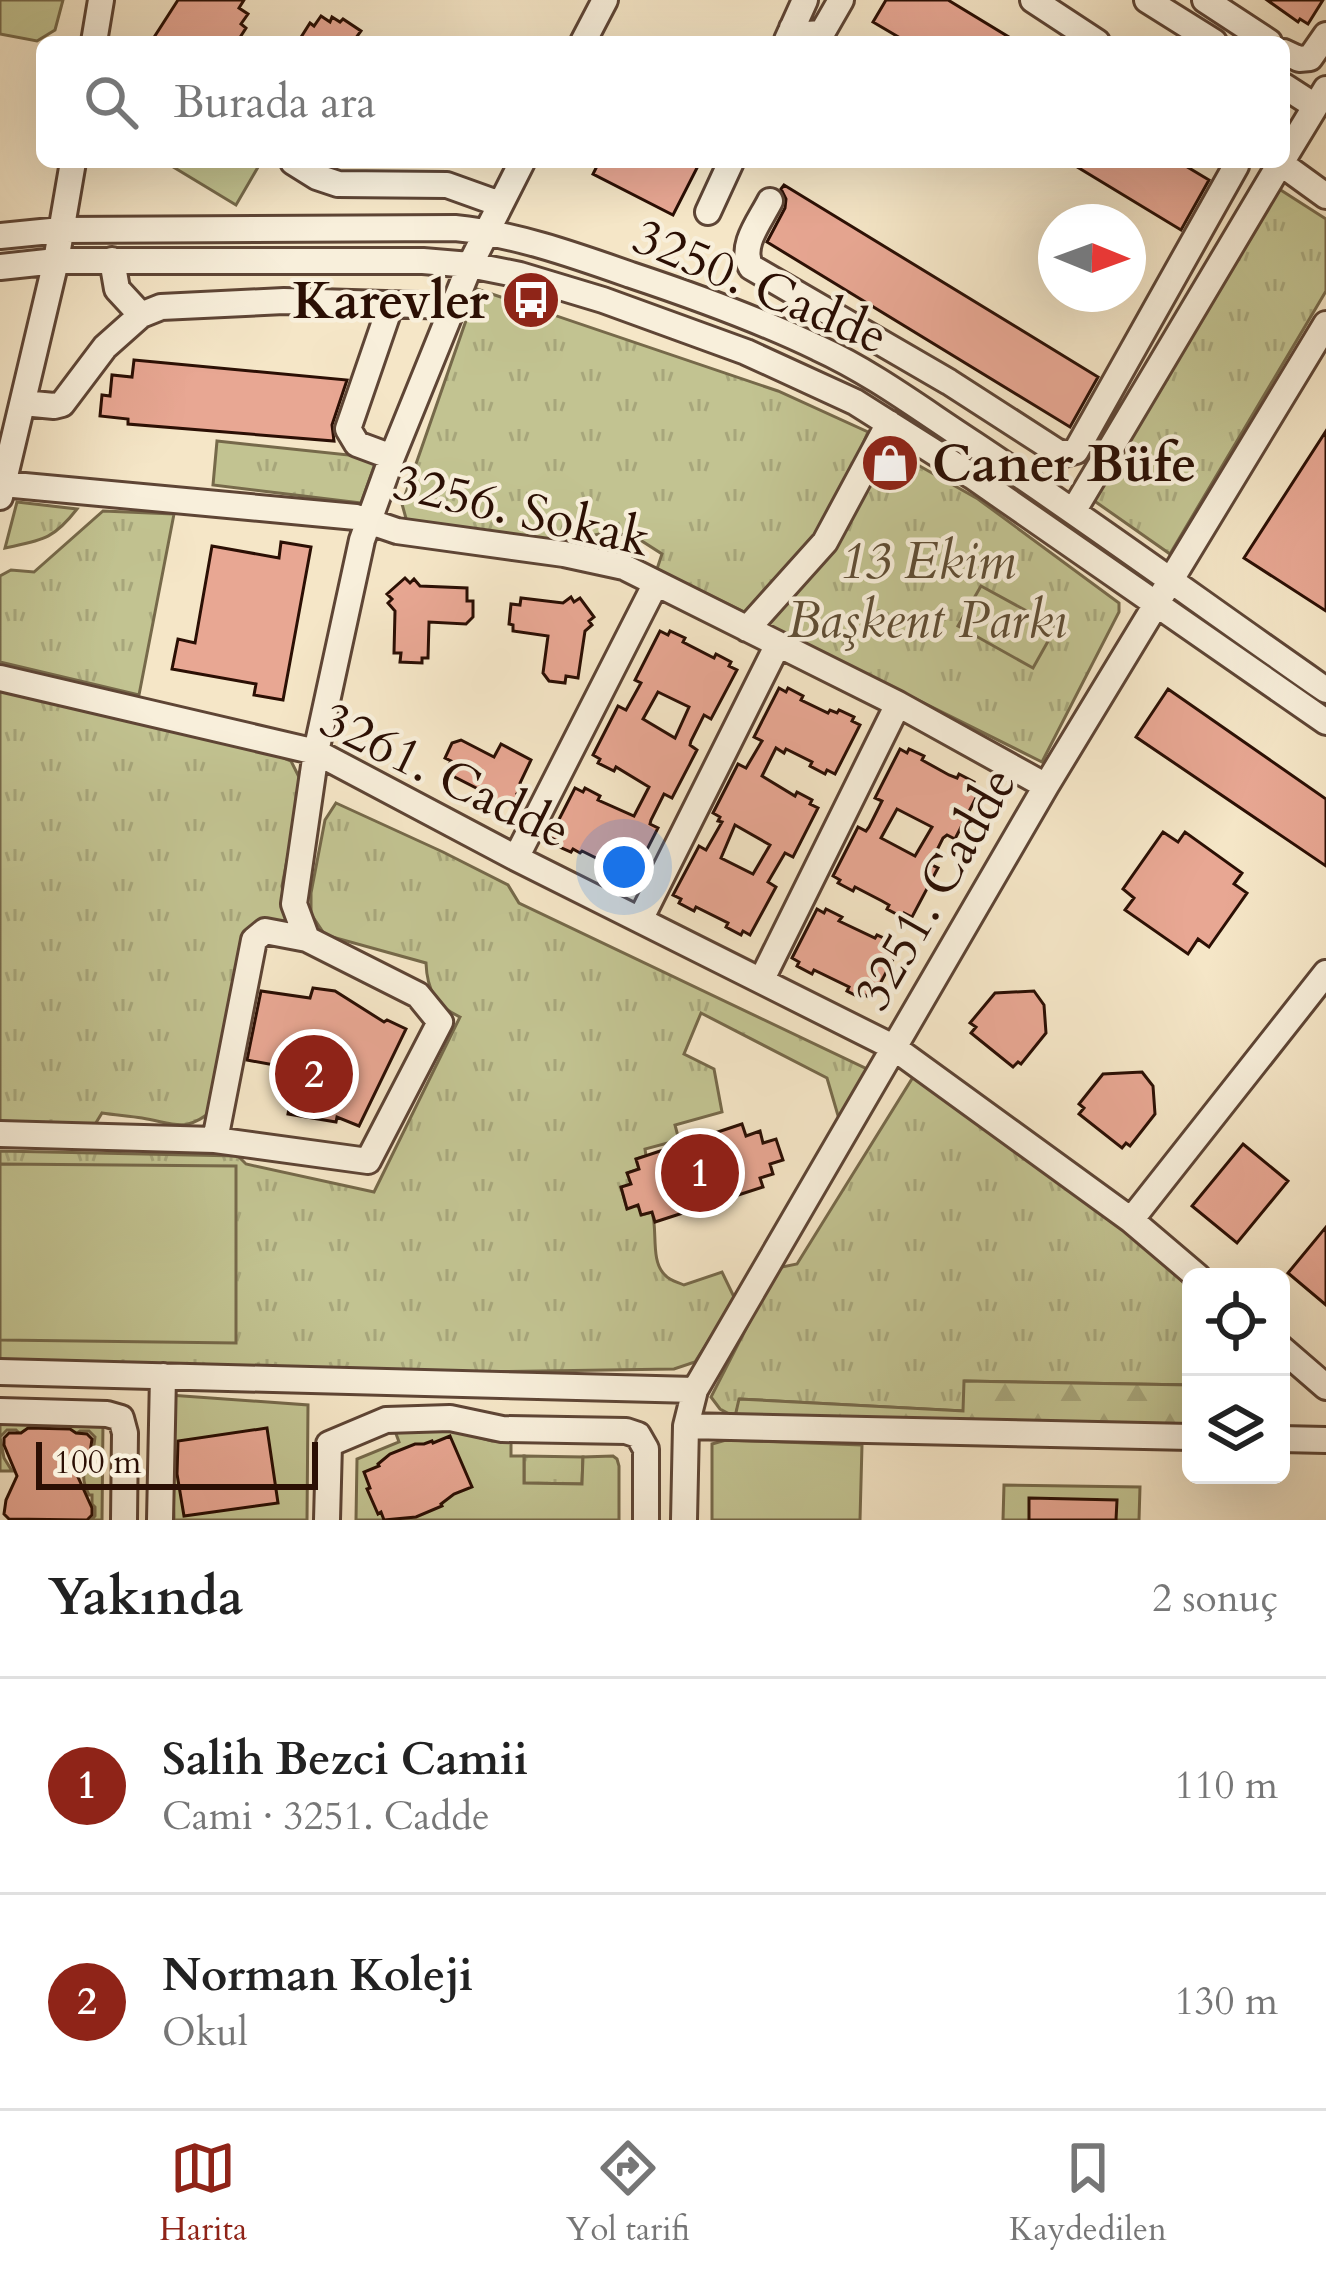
<!DOCTYPE html>
<html lang="tr">
<meta charset="utf-8">
<style>
:root{--surface:#fff;--page:#f2f2f2;--text:#222;--muted:#767676;--line:#e0e0e0;--accent:#8f2418}
body{margin:0;font-family:Cardo,serif;background:var(--page);color:var(--text)}
.controls{position:absolute;right:36px;bottom:36px;display:grid;overflow:hidden;border-radius:18px;box-shadow:0 12px 48px #0002}
.controls button{width:108px;height:108px;display:grid;place-items:center;padding:0;border:0;border-bottom:3px solid var(--line);background:var(--surface);color:var(--text);font:60px sans-serif}
.compass{position:absolute;left:1038px;top:204px;width:108px;height:108px;border-radius:50%;background:var(--surface);box-shadow:0 12px 48px #0002;rotate:91deg}
.scale{position:absolute;left:36px;bottom:30px;width:282px;box-sizing:border-box;padding-left:12px;border:6px solid #2b0f04;border-top:0;font-size:33px;line-height:42px;white-space:nowrap;color:#2b0f04;-webkit-text-stroke:9px #f8efdb;paint-order:stroke}
.you{position:absolute;left:624px;top:867px;width:42px;height:42px;margin:-30px;border:9px solid #fff;border-radius:50%;background:#1a73e8;box-shadow:0 0 0 18px #1a73e833}
.badge{display:grid;place-items:center;width:78px;height:78px;border-radius:50%;background:var(--accent);color:#fff;font-size:39px;font-weight:700}
.pin{position:absolute;translate:-50% -50%;border:6px solid #fff;box-shadow:0 3px 12px #0006}
.list{margin:0;padding:0;list-style:none}
h2{display:flex;justify-content:space-between;align-items:center;height:156px;margin:0;padding:0 48px;font-size:51px}
h2 small{font-size:39px;font-weight:400;color:var(--muted)}
.list li{display:grid;grid-template-columns:78px 1fr auto;gap:36px;align-items:center;box-sizing:border-box;height:216px;padding:0 48px;border-top:3px solid var(--line)}
.list b{display:block;font-size:45px;white-space:nowrap}
.list p{margin:0;font-size:39px;white-space:nowrap;color:var(--muted)}
.list em{font-size:39px;font-style:normal;color:var(--muted)}
.icon{flex:none;width:66px;height:66px;fill:none;stroke:currentColor;stroke-width:2;stroke-linecap:round;stroke-linejoin:round}
.map{position:relative;flex:none;width:1326px;height:1520px;overflow:hidden}
.search{position:absolute;background:var(--surface);box-shadow:0 12px 48px #0002;left:36px;right:36px;top:36px;height:132px;display:flex;align-items:center;gap:30px;box-sizing:border-box;padding:0 42px;border-radius:18px;color:var(--muted);font-size:45px}
.sheet{height:588px;background:var(--surface)}
nav{display:flex;justify-content:space-around;align-items:center;box-sizing:border-box;height:168px;border-top:3px solid var(--line);background:var(--surface);font-size:33px;color:var(--muted)}
nav a{display:grid;justify-items:center;gap:6px}
nav .on{color:var(--accent)}
.map>svg:first-child{display:block}
.grass{fill:url(#grass-tufts);stroke:#76694a;stroke-width:3}
.forest{fill:url(#forest-firs);stroke:#76694a;stroke-width:3}
.garden{fill:#c2c391;stroke:#76694a;stroke-width:3}
.building{fill:#e8a793;stroke:#2b0f04;stroke-width:3;fill-rule:evenodd}
.lines{fill:none;stroke-linecap:round;stroke-linejoin:round}
.minor-casing{stroke:#5e4535;stroke-width:30}
.minor{stroke:#f8efdb;stroke-width:24}
.labels{text-anchor:middle;stroke-width:9;stroke-linejoin:round;paint-order:stroke}
.street-label{font-size:51px;fill:#2b0f04;stroke:#f8efdb}
.poi-label{font-size:51px;font-weight:bold;fill:#2b0f04;stroke:#f8efdb;text-anchor:end}
.park-label{font-size:51px;font-style:italic;fill:#604e35;stroke:#f8efdb}
</style>
<div class="map">
<svg width="1326" height="1520" viewBox="0 0 1326 1520">
<defs>
<pattern id="grass-tufts" width="24" height="20" patternUnits="userSpaceOnUse" patternTransform="scale(3)"><rect width="24" height="20" fill="#c2c391"/><path d="M3 7l-1-3M5 7V3M7 7l1-3M15 17l-1-3M17 17v-4M19 17l1-3" fill="none" stroke="#a7a67b"/></pattern>
<pattern id="forest-firs" width="22" height="20" patternUnits="userSpaceOnUse" patternTransform="scale(3)"><rect width="22" height="20" fill="#c2c391"/><path d="M5 1l3.5 6h-7zM16 11l3.5 6h-7z" fill="#a7a67b"/></pattern>
</defs>
<rect width="100%" height="100%" fill="#f5e6c7"/>
<filter id="stains"><feTurbulence type="fractalNoise" baseFrequency=".00167" numOctaves="4"/><feColorMatrix values="0 0 0 0 .2 0 0 0 0 .09 0 0 0 0 .02 0 0 0 .5 -.17"/></filter>
<radialGradient id="worn" r=".72"><stop offset=".6" stop-color="#630" stop-opacity="0"/><stop offset="1" stop-color="#630" stop-opacity=".3"/></radialGradient>
<path class="grass" d="M 1276,187 L 1326,219 L 1326,291 L 1170,554 L 1093,500 Z
M 477,289 L 778,391 L 868,432 L 822,537 L 746,613 L 657,569 L 662,554 L 637,538 L 611,532 L 549,543 L 407,522 L 402,504 Z
M 217,441 L 377,458 L 361,503 L 213,485 Z
M 886,447 L 978,499 L 1119,603 L 1119,612 L 1042,762 L 761,622 Z
M 17,502 L 77,509 C 53,540 42,540 5,548 Z
M 103,511 L 174,514 L 139,695 L 0,662 L 0,576 L 11,570 L 34,572 Z
M 0,690 L 243,741 L 291,761 L 302,783 L 282,886 L 289,931 L 267,923 L 216,1108 C 184,1134 177,1124 142,1118 C 129,1116 115,1115 102,1113 L 94,1126 L 0,1126 Z
M 336,803 L 443,852 L 508,885 L 519,903 L 867,1069 L 839,1119 L 827,1078 L 701,1013 L 684,1054 L 714,1069 L 722,1112 L 675,1125 L 679,1140 L 645,1149 L 646,1156 L 636,1159 L 639,1169 L 628,1173 L 631,1184 L 621,1188 L 627,1208 L 638,1205 L 642,1215 L 652,1212 C 658,1230 650,1261 665,1275 C 670,1281 678,1282 684,1285 L 722,1272 L 735,1299 L 695,1362 L 674,1369 L 472,1372 L 0,1360 L 0,1151 L 238,1156 L 246,1164 L 374,1192 L 460,1017 C 436,1006 427,990 426,963 L 325,935 L 311,914 L 311,893 L 325,820 Z
M 915,1074 L 1116,1222 L 1191,1289 L 1191,1385 L 965,1381 L 964,1411 L 740,1399 L 735,1417 L 720,1409 L 711,1397 L 777,1268 L 797,1264 Z
M 524,1456 L 583,1457 L 582,1484 L 524,1483 Z"/>
<path class="forest" d="M 964,1381 L 1191,1385 L 1191,1429 L 735,1417 L 739,1399 L 963,1411 Z"/>
<path class="garden" d="M 0,0 L 63,0 L 55,30 L 37,41 L 0,34 Z
M 165,162 L 261,162 L 236,205 Z
M 981,586 L 1056,627 L 1033,668 L 958,626 Z
M 0,1164 L 236,1166 L 236,1343 L 0,1340 Z
M 169,1395 L 308,1405 L 307,1520 L 174,1520 Z
M 0,1419 L 103,1421 L 102,1520 L 91,1520 L 95,1516 L 95,1507 L 92,1504 L 92,1495 L 89,1495 C 82,1481 82,1474 89,1460 L 92,1460 L 95,1437 L 89,1431 L 80,1431 L 76,1434 C 58,1420 38,1420 20,1434 L 16,1430 L 7,1430 L 0,1437 L 4,1458 L 12,1471 L 0,1471 Z
M 451,1430 L 492,1441 L 511,1441 L 511,1456 L 524,1456 L 524,1483 L 582,1484 L 583,1457 L 613,1456 L 617,1459 L 619,1466 L 619,1520 L 356,1520 L 357,1459 L 399,1442 L 395,1431 Z
M 726,1440 L 862,1445 L 860,1520 L 712,1520 L 712,1444 Z
M 1004,1485 L 1140,1487 L 1139,1520 L 1003,1520 Z"/>
<path class="building" d="M 178,0 L 244,0 L 239,8 L 248,14 L 241,24 L 246,28 L 237,42 L 151,42 Z
M 886,0 L 948,0 L 1017,42 L 907,42 L 873,22 Z
M 1267,0 L 1323,0 L 1308,24 L 1300,19 L 1298,22 Z
M 321,16 L 330,22 L 332,17 L 340,22 L 343,19 L 361,31 L 353,42 L 298,42 L 310,23 L 314,26 Z
M 599,162 L 700,162 L 673,215 L 593,174 Z
M 1069,162 L 1179,162 L 1209,180 L 1181,230 Z
M 784,185 L 1098,377 L 1070,427 L 767,242 L 785,208 L 786,199 L 781,189 Z
M 134,360 L 347,380 L 332,425 L 334,441 L 128,424 L 128,419 L 100,416 L 102,395 L 110,396 L 112,375 L 132,377 Z
M 1326,431 L 1326,611 L 1244,558 Z
M 281,542 L 311,547 L 283,700 L 254,695 L 256,684 L 172,669 L 178,639 L 195,643 L 212,546 L 279,558 Z
M 405,578 L 410,583 L 414,579 L 420,586 L 467,588 L 467,601 L 473,601 L 473,617 L 466,624 L 429,622 L 428,658 L 422,658 L 422,663 L 400,662 L 401,653 L 394,653 L 395,611 L 388,603 L 392,599 L 387,594 Z
M 571,597 L 574,602 L 580,598 L 594,617 L 589,621 L 592,625 L 585,631 L 578,678 L 566,676 L 565,683 L 549,681 L 543,673 L 548,636 L 513,631 L 513,625 L 509,624 L 511,604 L 520,605 L 521,598 L 563,603 Z
M 660,631 L 668,635 L 670,631 L 685,638 L 683,642 L 714,658 L 716,654 L 731,662 L 729,666 L 737,670 L 711,719 L 704,715 L 691,741 L 690,745 L 697,750 L 672,798 L 664,794 L 651,820 L 650,824 L 658,828 L 633,877 L 625,873 L 623,877 L 608,869 L 610,865 L 582,851 L 580,853 L 573,849 L 571,852 L 555,845 L 557,841 L 550,837 L 575,788 L 583,792 L 585,788 L 600,796 L 598,800 L 634,816 L 649,787 L 616,767 L 614,771 L 598,763 L 600,759 L 593,755 L 618,706 L 626,710 L 641,683 L 635,680 ZM 658,692 L 689,707 L 675,738 L 643,719 Z
M 779,688 L 786,692 L 788,688 L 803,696 L 801,700 L 828,713 L 830,710 L 837,713 L 839,710 L 854,717 L 852,721 L 860,725 L 835,774 L 827,770 L 825,774 L 810,766 L 812,762 L 786,749 L 784,753 L 776,748 L 762,776 L 795,796 L 797,792 L 812,800 L 810,804 L 818,808 L 793,857 L 785,853 L 768,882 L 776,887 L 750,935 L 743,931 L 741,935 L 726,927 L 728,923 L 696,907 L 694,911 L 679,903 L 681,899 L 673,895 L 699,846 L 706,850 L 722,822 L 718,821 L 720,817 L 713,813 L 738,764 L 746,768 L 762,741 L 754,737 ZM 735,825 L 770,845 L 753,874 L 721,858 Z
M 1168,689 L 1326,799 L 1326,866 L 1136,737 Z
M 461,740 L 494,757 L 501,744 L 531,760 L 520,783 L 523,792 L 517,794 L 519,800 L 497,808 L 495,801 L 489,803 L 486,793 L 445,772 L 451,761 L 445,758 L 452,743 Z
M 900,749 L 907,753 L 909,749 L 924,756 L 922,760 L 949,775 L 957,778 L 959,774 L 974,782 L 972,786 L 980,790 L 955,839 L 947,835 L 943,838 L 930,864 L 938,868 L 912,917 L 904,913 L 902,917 L 887,909 L 889,905 L 882,901 L 855,887 L 853,891 L 838,883 L 840,880 L 833,876 L 858,827 L 866,831 L 869,827 L 882,801 L 875,798 ZM 897,809 L 932,827 L 915,856 L 881,838 Z
M 1163,832 L 1178,842 L 1185,832 L 1242,873 L 1234,884 L 1247,893 L 1209,947 L 1198,939 L 1188,954 L 1125,910 L 1134,898 L 1123,889 Z
M 817,909 L 824,913 L 826,909 L 842,917 L 839,921 L 875,938 L 877,935 L 892,942 L 890,946 L 898,950 L 872,999 L 865,995 L 863,999 L 847,991 L 849,987 L 814,970 L 812,974 L 797,966 L 799,962 L 792,958 Z
M 313,988 L 335,991 L 384,1022 L 387,1020 L 406,1029 L 359,1126 L 337,1117 L 336,1122 L 288,1114 L 296,1069 L 247,1060 L 261,991 L 310,998 Z
M 1034,991 L 1044,1005 L 1046,1033 L 1021,1064 L 1018,1062 L 1013,1067 L 971,1033 L 976,1027 L 970,1023 L 995,993 Z
M 1142,1072 L 1153,1086 L 1155,1114 L 1130,1146 L 1126,1143 L 1122,1148 L 1079,1114 L 1084,1108 L 1079,1104 L 1103,1074 Z
M 742,1124 L 746,1136 L 760,1131 L 763,1143 L 776,1139 L 783,1160 L 770,1164 L 773,1174 L 760,1178 L 763,1187 L 655,1222 L 652,1212 L 641,1215 L 638,1205 L 627,1209 L 621,1187 L 631,1184 L 627,1173 L 639,1169 L 636,1159 Z
M 1243,1144 L 1288,1181 L 1237,1243 L 1192,1206 Z
M 1326,1227 L 1326,1305 L 1288,1273 Z
M 28,1428 L 70,1429 L 76,1433 L 87,1434 L 92,1439 L 90,1453 L 78,1477 L 92,1508 L 92,1515 L 87,1520 L 9,1519 L 4,1514 L 6,1500 L 17,1476 L 4,1445 L 4,1438 L 9,1433 L 21,1433 Z
M 267,1428 L 278,1503 L 184,1516 L 177,1474 L 178,1441 Z
M 450,1436 L 472,1487 L 454,1494 L 441,1504 L 442,1506 L 416,1517 L 384,1520 L 381,1512 L 378,1514 L 367,1489 L 370,1488 L 364,1472 L 379,1466 L 378,1464 L 390,1454 L 415,1444 L 424,1444 L 432,1441 L 433,1443 Z
M 1029,1498 L 1117,1500 L 1116,1520 L 1029,1520 Z"/>
<g class="lines">
<defs>
<path id="minor" d="M 1033,0 L 1097,42
M 1147,0 L 1214,42
M 1205,0 L 1269,42
M 792,28 L 807,34 L 822,33 L 841,0
M 787,40 L 805,0
M 94,42 L 101,0
M 583,42 L 605,0
M 1284,52 L 1299,59 L 1310,58 L 1326,35
M 1284,86 L 1315,106
M 1284,158 L 1326,89
M 293,162 L 317,177 L 338,184 L 447,185 L 500,204
M 1279,162 L 1326,196
M 770,201 C 760,221 739,246 751,267 L 949,382 L 1056,451 L 1064,454 L 1076,451 L 1236,166
M 708,212 L 731,162
M 0,236 L 61,230 L 455,228 C 515,234 574,255 631,275 C 694,296 758,319 818,348 C 873,373 923,411 974,444 C 1093,523 1208,608 1326,690
M 112,260 L 117,289 L 141,315
M 0,267 L 56,261 L 423,261 L 470,265 L 520,275 L 603,300 L 746,352 L 855,402 L 972,476 L 1326,722
M 391,304 L 348,429 L 357,444 L 392,457
M 23,403 L 54,406 L 62,404 L 105,347 L 141,315 L 161,307 L 284,301 L 453,306
M 3,484 L 356,517 L 397,531 L 564,554 L 624,567 L 898,704 L 1046,786
M 0,497 L 56,261 L 73,162
M 1074,510 L 1281,162
M 747,629 L 825,542 L 889,423
M 0,678 L 316,752 L 516,858 L 893,1047 L 1131,1220 L 1198,1277
M 516,858 L 656,583
M 640,920 L 778,644
M 762,979 L 898,704
M 0,1134 L 215,1140 L 368,1161 L 440,1022 L 418,995 L 307,939 L 294,904 L 316,752 L 362,540 L 392,457 L 470,265 L 522,162
M 215,1140 L 254,940 L 265,931 L 307,939
M 1131,1220 L 1326,973
M 1281,1348 L 1326,1387
M 0,1372 L 695,1390
M 0,1411 L 107,1414 L 121,1418 L 125,1433 L 124,1520
M 686,1426 L 1191,1437
M 1281,1439 L 1326,1440
M 160,1520 L 163,1376
M 327,1520 L 329,1444 L 386,1420 L 450,1418 L 502,1429 L 626,1431 L 638,1435 L 646,1449 L 646,1520
M 684,1520 L 686,1426 L 695,1390 L 1046,786 L 1326,324"/>
</defs>
<use href="#minor" class="minor-casing"/>
<use href="#minor" class="minor"/>
</g>
<defs>
<symbol id="bus-disc" viewBox="-11 -11 22 22"><circle r="9.5" fill="#8f2418" stroke="#f8efdb"/><path d="M-5-6H5V4H4V6H2V4H-2V6H-4V4H-5ZM-3.5-4V0h7V-4ZM-3.5 1.2v1.5H-2V1.2ZM2 1.2v1.5H3.5V1.2Z" fill="#fff"/></symbol>
<symbol id="shop-disc" viewBox="-11 -11 22 22"><circle r="9.5" fill="#8f2418" stroke="#f8efdb"/><path d="M-5-2.5h2.3a2.7 3.5 0 0 1 5.4 0H5L5.5 6h-11ZM-1.5-2.5h3a1.5 2.3 0 0 0-3 0Z" fill="#fff"/></symbol>
</defs>
<g fill-rule="evenodd">
<use href="#bus-disc" x="498" y="267" width="66" height="66"/>
<use href="#shop-disc" x="857" y="430" width="66" height="66"/>
</g>
<g class="labels">
<g class="street-label">
<text transform="translate(761 285) rotate(23)" y="18">3250. Cadde</text>
<text transform="translate(522 509) rotate(13)" y="18">3256. Sokak</text>
<text transform="translate(446 774) rotate(26)" y="18">3261. Cadde</text>
<text transform="translate(934 888) rotate(-60)" y="18">3251. Cadde</text>
</g>
<g class="poi-label">
<text x="489" y="318">Karevler</text>
<text x="932" y="481" text-anchor="start">Caner Büfe</text>
</g>
<g class="park-label">
<text x="927" y="578">13 Ekim<tspan x="927" dy="59">Başkent Parkı</tspan></text>
</g>
</g>
<rect width="100%" height="100%" filter="url(#stains)"/>
<rect width="100%" height="100%" fill="url(#worn)"/>
</svg>
<div class="controls">
<button><svg class="icon" aria-label="locate" viewBox="0 0 24 24"><circle cx="12" cy="12" r="6"/><path d="M12 2v4M12 18v4M2 12h4M18 12h4"/></svg></button>
<button><svg class="icon" aria-label="layers" viewBox="0 0 24 24"><path d="M12 4l9 5-9 5-9-5zM3 14l9 5 9-5"/></svg></button>
</div>
<svg class="compass" viewBox="-18 -18 36 36"><path d="M0-13l5 13h-10z" fill="#e53935"/><path d="M0 13l5-13h-10z" fill="#767676"/></svg>
<div class="scale">100 m</div>
<div class="you"></div>
<div class="pin badge" style="left:700px;top:1173px">1</div>
<div class="pin badge" style="left:314px;top:1074px">2</div>
<div class="search"><svg class="icon" aria-label="search" viewBox="0 0 24 24"><circle cx="10" cy="10" r="6"/><path d="M15 15l6 6"/></svg>Burada ara</div>
</div>
<section class="sheet">
<h2>Yakında<small>2 sonuç</small></h2>
<ul class="list">
<li><span class="badge">1</span><div><b>Salih Bezci Camii</b><p>Cami · 3251. Cadde</p></div><em>110 m</em></li>
<li><span class="badge">2</span><div><b>Norman Koleji</b><p>Okul</p></div><em>130 m</em></li>
</ul>
</section>
<nav>
<a class="on"><svg class="icon" aria-label="map" viewBox="0 0 24 24"><path d="M3 6l6-2 6 2 6-2v14l-6 2-6-2-6 2zM9 4v14M15 6v14"/></svg>Harita</a>
<a><svg class="icon" aria-label="directions" viewBox="0 0 24 24"><path d="M12 3l9 9-9 9-9-9zM9 14v-3h6M13 9l2 2-2 2"/></svg>Yol tarifi</a>
<a><svg class="icon" aria-label="saved" viewBox="0 0 24 24"><path d="M7 4h10v16l-5-4-5 4z"/></svg>Kaydedilen</a>
</nav>
